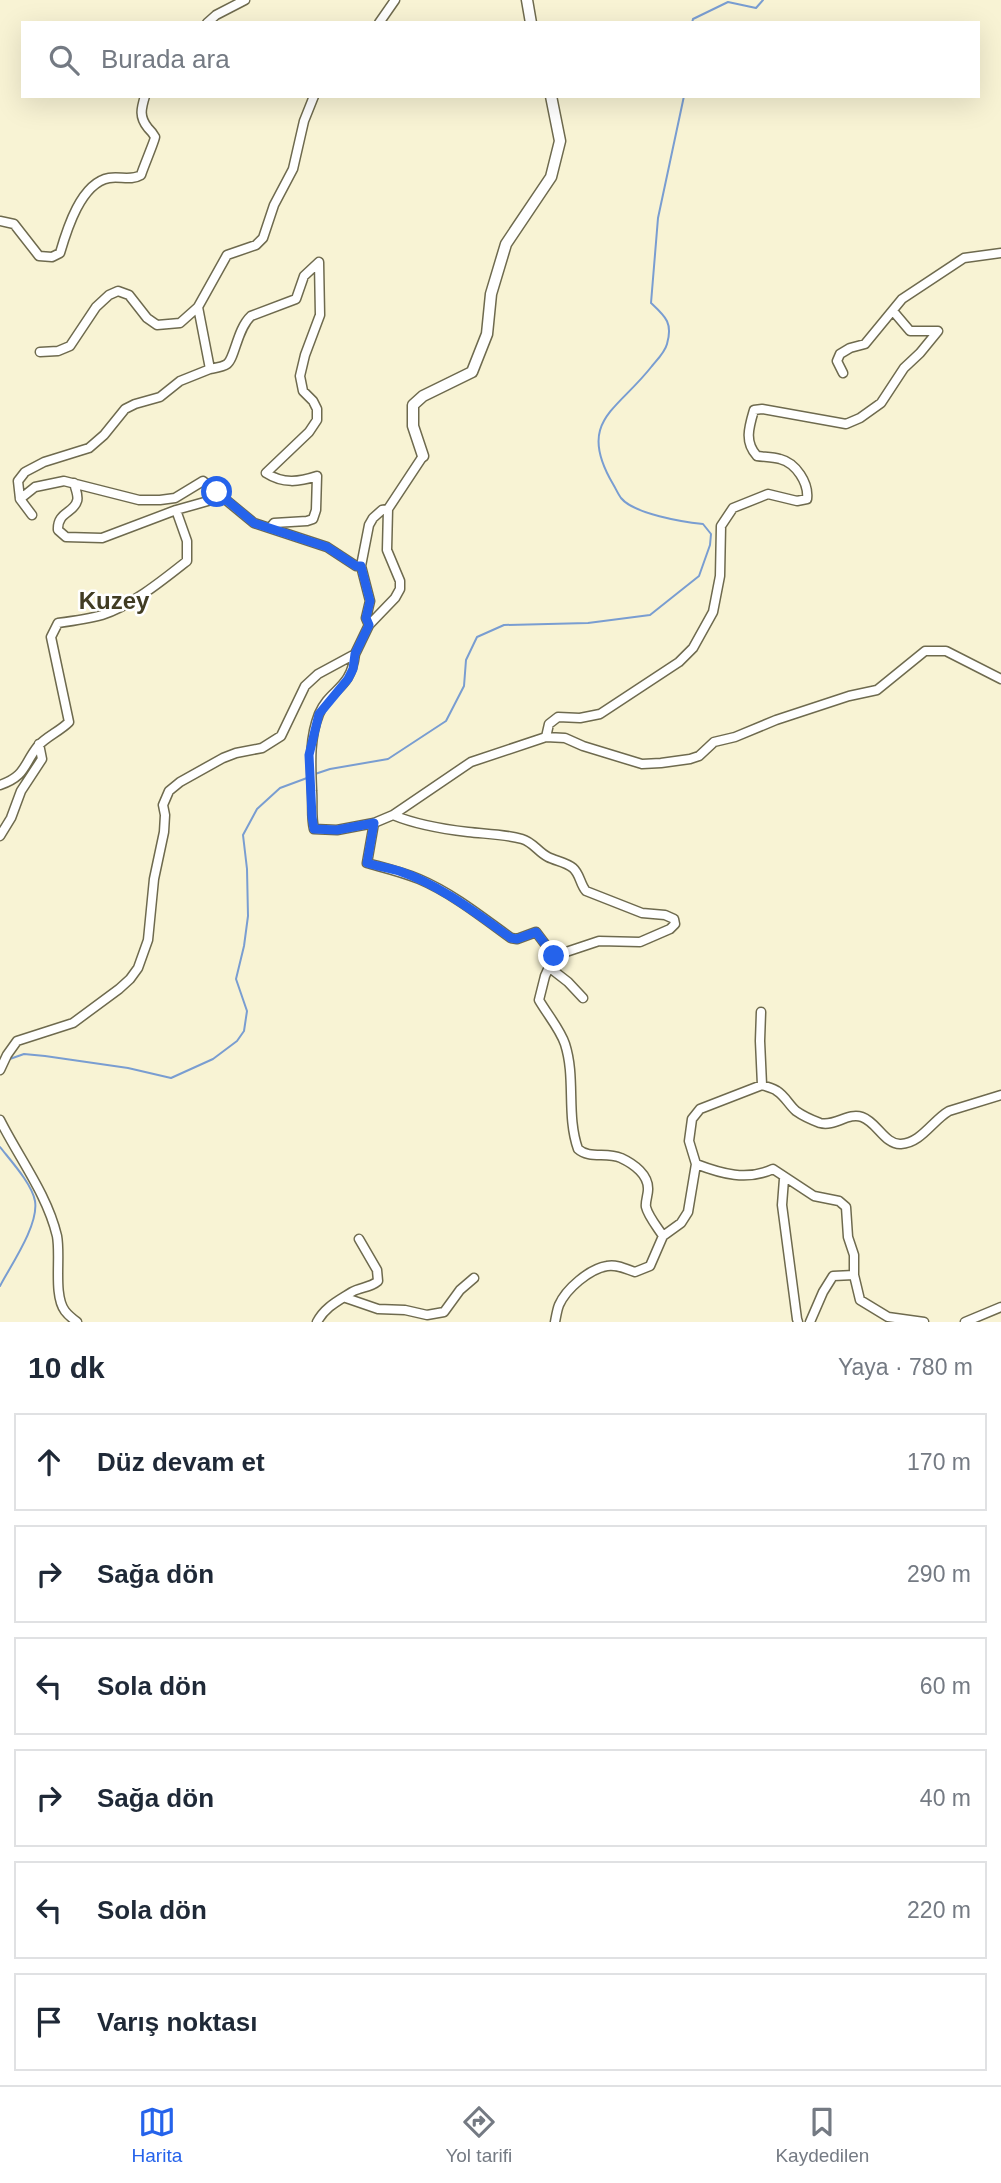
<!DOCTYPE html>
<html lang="tr">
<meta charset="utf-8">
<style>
:root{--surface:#fff;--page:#f6f6f7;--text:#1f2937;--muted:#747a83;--line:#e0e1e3;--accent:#2563eb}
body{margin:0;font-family:Helvetica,sans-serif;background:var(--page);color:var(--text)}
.stop{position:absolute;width:21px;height:21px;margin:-16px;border:5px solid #2563eb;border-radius:50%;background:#fff}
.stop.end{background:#2563eb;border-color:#fff;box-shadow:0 2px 7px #0008}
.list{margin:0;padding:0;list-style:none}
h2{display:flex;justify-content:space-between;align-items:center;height:91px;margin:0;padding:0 28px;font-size:30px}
h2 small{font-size:23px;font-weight:400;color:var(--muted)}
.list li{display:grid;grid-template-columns:46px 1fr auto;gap:21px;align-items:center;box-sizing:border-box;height:98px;margin:0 14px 14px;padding:0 14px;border:2px solid var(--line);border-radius:0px}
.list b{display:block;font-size:26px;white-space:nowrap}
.list em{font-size:23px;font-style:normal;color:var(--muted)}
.icon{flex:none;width:38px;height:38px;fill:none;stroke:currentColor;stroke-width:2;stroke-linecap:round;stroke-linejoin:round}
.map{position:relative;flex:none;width:1001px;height:1322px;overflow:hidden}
.search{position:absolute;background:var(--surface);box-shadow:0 7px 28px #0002;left:21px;right:21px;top:21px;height:77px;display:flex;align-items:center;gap:18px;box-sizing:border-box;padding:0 24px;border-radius:0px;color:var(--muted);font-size:26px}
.sheet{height:763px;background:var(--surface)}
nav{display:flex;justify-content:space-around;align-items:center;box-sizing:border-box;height:98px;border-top:2px solid var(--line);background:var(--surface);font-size:19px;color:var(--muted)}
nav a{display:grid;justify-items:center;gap:4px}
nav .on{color:var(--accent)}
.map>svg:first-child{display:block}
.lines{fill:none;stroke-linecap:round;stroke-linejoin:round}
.stream{stroke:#799dd1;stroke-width:2}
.minor-casing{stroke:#6e6a4e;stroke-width:11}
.tertiary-casing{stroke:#6e6a4e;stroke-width:13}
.minor{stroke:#fff;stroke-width:8}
.tertiary{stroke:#fff;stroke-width:10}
.route{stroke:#2563eb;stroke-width:9}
.labels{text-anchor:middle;stroke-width:5;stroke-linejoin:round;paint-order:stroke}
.district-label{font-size:24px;font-weight:bold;fill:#413c23;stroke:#fff}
</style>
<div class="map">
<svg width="1001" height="1322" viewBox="0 0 1001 1322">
<rect width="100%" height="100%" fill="#f8f3d4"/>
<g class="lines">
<path class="stream" d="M 692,23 L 693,19 L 728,2 L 756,8 L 763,0
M 315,774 L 330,769 L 388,759 L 446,721 L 464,686 L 466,660 L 477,637 L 504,625 L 588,623 L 650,615 L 699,576 L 710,545 L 711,534 L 703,524 C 683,522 634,514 621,498 C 618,494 616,489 613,484 C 576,421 617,411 652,366 C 657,360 665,352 667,344 C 673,323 666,317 651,303 L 658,218 L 684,96
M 7,1060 L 24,1054 L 45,1056 L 128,1068 L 171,1078 L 213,1059 L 237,1041 L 244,1031 L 247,1011 L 236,979 L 244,946 L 248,916 L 247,869 L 243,835 L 257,809 L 280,788 L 307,778
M 0,1147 C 11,1161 32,1184 35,1201 C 39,1225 11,1265 0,1286"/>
<defs>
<path id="minor" d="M 207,23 L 216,15 L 245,0
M 379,23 L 395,0
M 0,221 L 14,224 L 39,256 L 52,257 L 60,253 C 67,229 81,183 109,178 C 120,176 131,181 141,175 C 143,168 155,140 155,137 C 154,135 150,130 148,128 C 139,117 141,109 145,96
M 40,352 L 58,351 L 70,346 L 96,307 L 109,295 L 118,291 L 129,295 L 147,318 L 157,325 L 180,323 L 198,307 L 227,255 L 256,245 L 263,238 L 274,205 L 293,169 L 304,121 L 314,96
M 210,369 C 215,368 223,367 227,364 C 235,358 237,329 251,316 L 296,299 L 304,276 L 319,262 L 320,315 L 305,355 L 300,376 L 303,391 L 313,401 L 317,409 L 317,420 L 309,432 L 266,473 C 283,484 299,482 317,476 L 316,510 L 313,519 L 307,521 L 274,523 L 270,528
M 843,373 L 837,361 L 840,354 L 850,348 L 865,344 L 902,299 L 964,258 L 1001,253
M 74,483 C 75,488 79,496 77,501 C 74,513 57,512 58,530 L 66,537 L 102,538 L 176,510 L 208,501 L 217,492
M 20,499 L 35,487 L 64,481 L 139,500 L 160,500 L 175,498 L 203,481 L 254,523 L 327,547 L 356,566 L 361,566
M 32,515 L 20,499 L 18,481 L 25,472 L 44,462 L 89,448 L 104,435 L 125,409 L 135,404 L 160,397 L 180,381 L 210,369 L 198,307
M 369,625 L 366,618 L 370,601 L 361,566 L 369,525 L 373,518 L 382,510 L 388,509
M 355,654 C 351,690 330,688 319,714 C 309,739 311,765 312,791 C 313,804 311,816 314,829 L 337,830 L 374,823 L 393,815 L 471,762 L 546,737 L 565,738 L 583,746 L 642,764 L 661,763 L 690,759 L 699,756 L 714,742 L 735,737 L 776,720 L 849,696 L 877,690 L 925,651 L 946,651 L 1001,679
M 546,737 L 549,724 L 558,717 L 580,718 L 600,714 L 679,662 L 693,648 L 713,612 L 720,576 L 721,526 L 733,508 L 768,494 L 797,501 L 807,499 C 809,483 796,463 780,459 C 773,457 764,457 757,456 C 744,442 749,427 754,410 L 762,409 L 846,424 L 860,418 L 881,403 L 904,368 L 920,353 L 938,331 L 910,331 L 893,311
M 0,785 C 26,776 23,765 38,746 C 46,737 60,731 69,722 L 51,637 L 58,623 C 73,621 88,619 102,615 C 131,606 163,580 187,561 L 187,541 L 176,510
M 393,815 C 417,825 442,829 468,832 C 486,834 504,834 522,839 C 533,842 538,852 548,857 C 556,861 566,862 573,868 C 580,874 580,884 586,891 L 642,913 L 665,915 L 674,919 L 675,924 L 670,929 L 640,942 L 599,941 L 554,956
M 374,823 L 367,863 C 385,868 402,872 419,879 C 452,893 482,917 511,938 L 517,939 L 536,932 L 554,956
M 0,836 L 11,818 L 21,791 L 42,759 L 39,744
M 554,956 L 545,976 L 539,1000 C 547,1014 560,1029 565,1044 C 576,1078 566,1115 578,1149 C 589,1159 606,1152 621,1158 C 634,1164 649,1175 648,1190 C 648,1195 645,1202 646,1207 C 648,1216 658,1228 663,1236
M 550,968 L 568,982 L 583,998
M 761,1012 L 760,1041 L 762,1085
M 0,1070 L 7,1055 L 17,1041 L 73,1023 L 119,989 L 130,979 L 138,968 L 148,940 L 154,879 L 164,832 L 165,815 L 163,805 L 169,791 L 180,782 L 223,758 L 236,753 L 262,748 L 281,736 L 305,686 L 318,674 L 355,654 L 369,625 L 395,598 L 400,589 L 400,581 L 387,550 L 388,509 L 423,456
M 0,1120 C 19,1158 47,1194 57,1236 C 61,1257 53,1295 65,1311 C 68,1315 73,1319 77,1322
M 696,1164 C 722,1174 747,1181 773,1169 L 814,1196 L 839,1201 L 846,1207 L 848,1237 L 854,1255 L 854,1275 L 860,1300 L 888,1317 L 924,1322
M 784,1179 L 782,1205 L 797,1319 L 798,1322
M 346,1298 L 378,1309 L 405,1310 L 427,1315 L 444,1312 L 460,1290 L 474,1278
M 317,1322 C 325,1307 338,1301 352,1292 C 360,1287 370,1288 378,1281 L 377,1270 L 359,1239
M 555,1322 C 556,1317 557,1310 559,1305 C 566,1289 589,1269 607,1266 C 617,1264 626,1269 635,1272 L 650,1266 L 663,1236 L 681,1223 L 688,1212 L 696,1164 L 689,1141 L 692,1119 L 700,1109 L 762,1085 C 767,1087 773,1088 777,1091 C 785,1096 789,1105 796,1111 C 803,1116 812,1120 820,1123 C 835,1127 848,1112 862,1117 C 877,1122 885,1145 901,1144 C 921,1143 933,1120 949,1111 L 1001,1095
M 810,1322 L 823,1292 L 833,1276 L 854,1275
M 965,1322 L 1001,1307"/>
<path id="tertiary" d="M 527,0 L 531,23
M 423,456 L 413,426 L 413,405 L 423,396 L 472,372 L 487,334 L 491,294 L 506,244 L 551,177 L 560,141 L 551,96"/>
</defs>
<use href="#minor" class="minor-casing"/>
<use href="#tertiary" class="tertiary-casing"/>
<use href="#minor" class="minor"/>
<use href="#tertiary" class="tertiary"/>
</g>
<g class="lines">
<path class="route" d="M 217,492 L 254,523 L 327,547 L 356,566 L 361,566 L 370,601 L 366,618 L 369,625 L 355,654 L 353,669 L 348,679 L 319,714 L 309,755 L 312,817 L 314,829 L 337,830 L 374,823 L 367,863 C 377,866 388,868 399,871 C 440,885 476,913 511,938 L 517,939 L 536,932 L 554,956"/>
</g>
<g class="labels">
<g class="district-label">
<text x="114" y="609">Kuzey</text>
</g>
</g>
</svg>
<div class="stop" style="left:217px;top:492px"></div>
<div class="stop end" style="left:554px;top:956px"></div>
<div class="search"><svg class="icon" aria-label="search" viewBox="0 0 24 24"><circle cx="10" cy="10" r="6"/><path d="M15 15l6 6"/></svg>Burada ara</div>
</div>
<section class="sheet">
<h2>10 dk<small>Yaya · 780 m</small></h2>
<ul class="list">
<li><svg class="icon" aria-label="ahead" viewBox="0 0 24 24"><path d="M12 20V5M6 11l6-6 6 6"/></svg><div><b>Düz devam et</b></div><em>170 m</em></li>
<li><svg class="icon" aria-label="right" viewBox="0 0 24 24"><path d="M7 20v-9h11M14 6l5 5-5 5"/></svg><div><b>Sağa dön</b></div><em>290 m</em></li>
<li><svg class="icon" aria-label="left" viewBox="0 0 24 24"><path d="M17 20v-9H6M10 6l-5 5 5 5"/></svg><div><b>Sola dön</b></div><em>60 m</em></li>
<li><svg class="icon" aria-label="right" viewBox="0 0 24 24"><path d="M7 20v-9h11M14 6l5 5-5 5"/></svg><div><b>Sağa dön</b></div><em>40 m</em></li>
<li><svg class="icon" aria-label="left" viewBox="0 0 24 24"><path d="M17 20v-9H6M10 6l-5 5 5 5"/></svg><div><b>Sola dön</b></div><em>220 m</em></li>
<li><svg class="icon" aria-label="arrive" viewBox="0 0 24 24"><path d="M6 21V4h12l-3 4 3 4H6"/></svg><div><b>Varış noktası</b></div></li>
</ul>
</section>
<nav>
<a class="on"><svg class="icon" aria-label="map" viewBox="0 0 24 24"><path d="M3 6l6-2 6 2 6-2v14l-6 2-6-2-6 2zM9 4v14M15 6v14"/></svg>Harita</a>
<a><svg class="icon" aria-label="directions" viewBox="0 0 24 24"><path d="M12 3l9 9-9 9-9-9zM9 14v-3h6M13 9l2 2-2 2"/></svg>Yol tarifi</a>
<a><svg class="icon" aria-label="saved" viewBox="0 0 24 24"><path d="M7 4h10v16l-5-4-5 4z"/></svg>Kaydedilen</a>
</nav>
